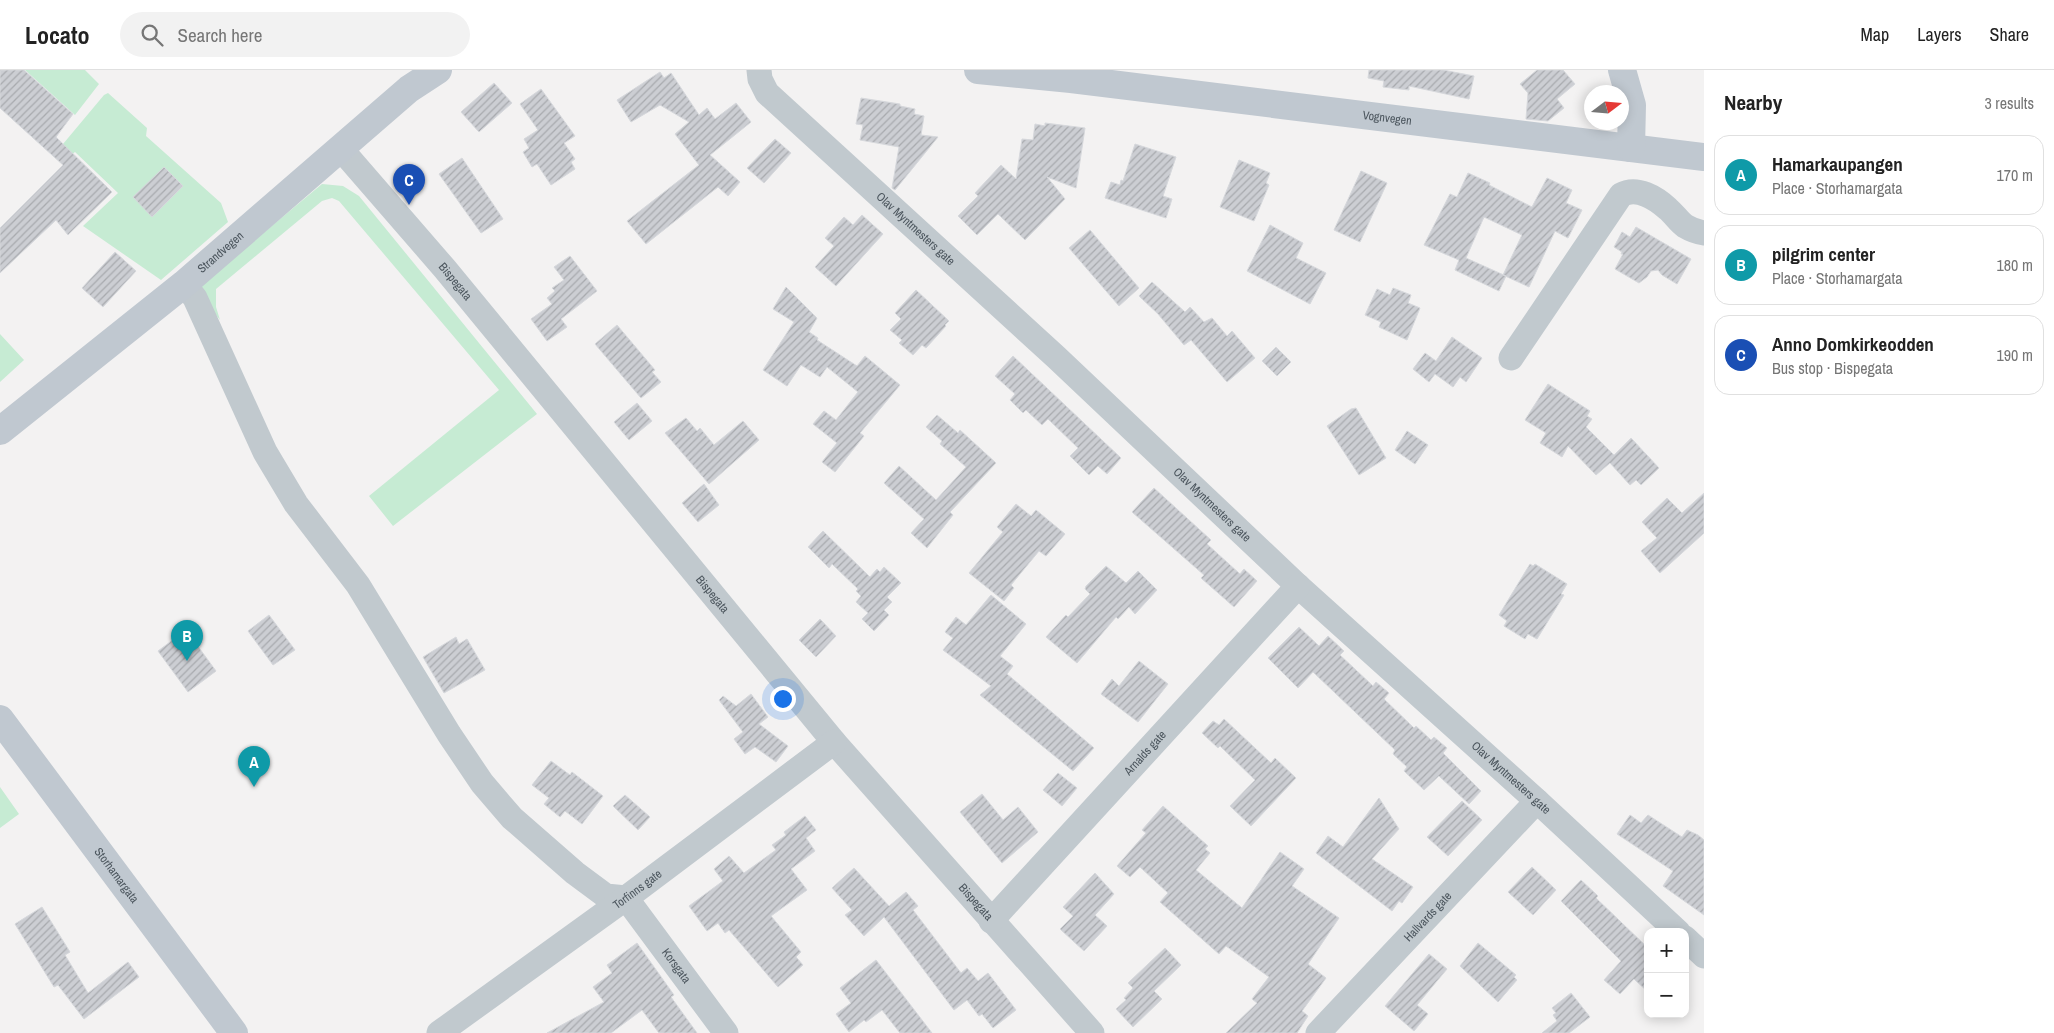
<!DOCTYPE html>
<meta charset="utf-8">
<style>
:root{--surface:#fff;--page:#f2f2f2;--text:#222;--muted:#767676;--line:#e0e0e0;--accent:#b45309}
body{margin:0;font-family:"Archivo Narrow",sans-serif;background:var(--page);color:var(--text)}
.controls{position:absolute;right:15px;bottom:15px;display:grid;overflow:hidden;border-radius:10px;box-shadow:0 2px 12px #0003}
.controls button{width:45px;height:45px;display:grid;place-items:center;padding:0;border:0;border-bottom:1px solid var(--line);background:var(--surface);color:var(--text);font:25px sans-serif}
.compass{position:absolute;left:1584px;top:15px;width:45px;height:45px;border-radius:50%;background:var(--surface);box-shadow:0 2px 12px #0003;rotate:74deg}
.you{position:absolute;left:782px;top:628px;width:18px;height:18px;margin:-12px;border:4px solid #fff;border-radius:50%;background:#1a73e8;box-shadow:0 0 0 8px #1a73e833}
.badge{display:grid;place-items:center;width:32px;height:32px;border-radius:50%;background:var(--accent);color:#fff;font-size:16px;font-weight:700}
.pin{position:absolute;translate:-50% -41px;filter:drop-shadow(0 1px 2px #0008)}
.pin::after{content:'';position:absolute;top:26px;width:18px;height:15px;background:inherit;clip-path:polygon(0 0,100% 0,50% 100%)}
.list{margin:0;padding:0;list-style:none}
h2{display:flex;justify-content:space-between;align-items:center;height:65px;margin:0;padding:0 20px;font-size:21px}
h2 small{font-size:16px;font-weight:400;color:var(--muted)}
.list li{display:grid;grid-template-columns:32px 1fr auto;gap:15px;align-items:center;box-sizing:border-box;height:80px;margin:0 10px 10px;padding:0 10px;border:1px solid var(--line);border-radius:15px}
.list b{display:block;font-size:19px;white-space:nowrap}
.list p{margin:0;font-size:16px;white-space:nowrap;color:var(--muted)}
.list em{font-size:16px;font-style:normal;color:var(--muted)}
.icon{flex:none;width:28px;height:28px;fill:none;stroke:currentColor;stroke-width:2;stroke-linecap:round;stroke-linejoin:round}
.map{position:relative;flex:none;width:1704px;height:963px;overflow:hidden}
header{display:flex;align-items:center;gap:30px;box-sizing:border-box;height:70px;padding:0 25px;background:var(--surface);border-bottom:1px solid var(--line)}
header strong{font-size:24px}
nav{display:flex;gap:28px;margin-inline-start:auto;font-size:18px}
.search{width:350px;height:45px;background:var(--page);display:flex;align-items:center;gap:12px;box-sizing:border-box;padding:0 18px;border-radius:28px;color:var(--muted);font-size:19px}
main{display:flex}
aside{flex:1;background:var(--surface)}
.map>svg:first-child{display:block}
.green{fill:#c6ebd3}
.building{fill:url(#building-hatch);stroke:#d6d8dc}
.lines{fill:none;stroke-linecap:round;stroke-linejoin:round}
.minor{stroke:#c1c9ce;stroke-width:25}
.secondary{stroke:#c0c8d0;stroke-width:28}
.labels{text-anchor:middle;stroke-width:4.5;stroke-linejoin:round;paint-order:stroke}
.street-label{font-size:12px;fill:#4b555d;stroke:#fff}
</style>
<header>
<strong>Locato</strong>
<div class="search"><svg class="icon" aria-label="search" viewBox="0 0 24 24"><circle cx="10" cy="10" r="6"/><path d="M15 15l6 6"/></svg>Search here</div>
<nav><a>Map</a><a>Layers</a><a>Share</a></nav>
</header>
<main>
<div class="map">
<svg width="1704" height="963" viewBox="0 0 1704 963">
<defs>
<pattern id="building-hatch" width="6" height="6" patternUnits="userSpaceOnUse" patternTransform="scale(1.25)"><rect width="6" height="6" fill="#ccced3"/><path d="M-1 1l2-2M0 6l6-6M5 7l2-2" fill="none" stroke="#a8aaae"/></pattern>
</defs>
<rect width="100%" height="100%" fill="#f3f2f2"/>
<path class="green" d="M 25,0 L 85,0 L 99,14 L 75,45 Z
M 108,23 L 147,58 L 146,66 L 221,133 L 228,152 L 161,210 L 83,156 L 118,123 L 75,82 L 70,86 L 63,74 L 104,25 Z
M 322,114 L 343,116 L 359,126 L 537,344 L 393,456 L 369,426 L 499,320 L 339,131 L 332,128 L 322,131 L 216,219 L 216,237 L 220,250 L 195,220 Z
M 0,264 L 24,290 L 0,312 Z
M 0,717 L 19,744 L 0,758 Z"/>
<path class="building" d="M 0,0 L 24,0 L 73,44 L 56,67 L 112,122 L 68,165 L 56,150 L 0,203 L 0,158 L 63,95 L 0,38 Z
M 1369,0 L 1443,0 L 1474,6 L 1469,29 L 1409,16 L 1409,20 L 1383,17 L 1384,11 L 1368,8 Z
M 1537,0 L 1563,0 L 1575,14 L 1557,29 L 1564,38 L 1548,51 L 1526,49 L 1528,23 L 1520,14 Z
M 660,2 L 664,8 L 671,3 L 699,45 L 707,38 L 715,49 L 736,33 L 751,52 L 710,85 L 740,112 L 728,126 L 718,117 L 646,174 L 627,151 L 699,95 L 675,64 L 689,52 L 660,35 L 631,52 L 617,30 Z
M 494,13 L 512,33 L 479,62 L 461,42 Z
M 541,19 L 575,66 L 564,73 L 575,89 L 571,92 L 575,99 L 551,115 L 537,94 L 532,97 L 523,82 L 529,78 L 524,69 L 538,60 L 520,34 Z
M 861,28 L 900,34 L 900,36 L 915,39 L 914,44 L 924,46 L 921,65 L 938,67 L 895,120 L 892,118 L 899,77 L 860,70 L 863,55 L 856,54 Z
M 1045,53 L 1085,58 L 1076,118 L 1047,107 L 1065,129 L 1025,170 L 998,144 L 977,165 L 958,146 L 978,126 L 975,123 L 1001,95 L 1016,109 L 1022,69 L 1033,70 L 1035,54 L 1045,56 Z
M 775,69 L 791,83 L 764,113 L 747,98 Z
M 1135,74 L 1176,87 L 1163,126 L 1172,129 L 1166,148 L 1105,128 L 1111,112 L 1120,115 L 1121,110 L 1123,111 Z
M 462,88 L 503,149 L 481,163 L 439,104 Z
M 1239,90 L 1270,103 L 1266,113 L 1269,115 L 1254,151 L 1220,137 Z
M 164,97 L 183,116 L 152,147 L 133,127 Z
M 1361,101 L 1387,113 L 1360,172 L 1334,160 Z
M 1468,103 L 1490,113 L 1489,115 L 1532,137 L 1547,108 L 1572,120 L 1566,133 L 1582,140 L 1568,168 L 1555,161 L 1529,217 L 1503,205 L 1522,165 L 1484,147 L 1466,188 L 1506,206 L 1499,221 L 1455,200 L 1459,190 L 1424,175 L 1450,124 L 1457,127 Z
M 862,145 L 883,164 L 836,216 L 815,197 L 834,176 L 825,168 L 844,147 L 853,155 Z
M 1270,155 L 1303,173 L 1296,188 L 1326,203 L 1310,234 L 1247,201 Z
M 1636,157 L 1691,189 L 1677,214 L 1662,205 L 1658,200 L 1651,201 L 1647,207 L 1639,213 L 1615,199 L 1623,184 L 1621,184 L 1622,182 L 1614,177 L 1622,162 L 1630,167 Z
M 1090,160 L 1139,218 L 1119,236 L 1069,178 Z
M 115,182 L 136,201 L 103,237 L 82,218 Z
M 570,186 L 597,221 L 561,249 L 567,257 L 547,271 L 531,249 L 552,234 L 547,228 L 555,221 L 552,218 L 564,210 L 554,197 Z
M 1152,212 L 1185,242 L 1190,237 L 1204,252 L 1212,248 L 1227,266 L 1232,261 L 1255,288 L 1227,312 L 1191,270 L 1184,275 L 1158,244 L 1139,226 Z
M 786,217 L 817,248 L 809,262 L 818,268 L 817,270 L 857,296 L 865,286 L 900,315 L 860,363 L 864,366 L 835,402 L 822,392 L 837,373 L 813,354 L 824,341 L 836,350 L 858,322 L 827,297 L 820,307 L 801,295 L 787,316 L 763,300 L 794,252 L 773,239 Z
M 1393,218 L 1411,225 L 1408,233 L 1420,238 L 1407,270 L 1379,257 L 1381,252 L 1365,245 L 1377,219 L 1390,225 Z
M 916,220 L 949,251 L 945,255 L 946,256 L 926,278 L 922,275 L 913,285 L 899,273 L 902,270 L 890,260 L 901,249 L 895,243 Z
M 617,255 L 655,300 L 652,302 L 661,312 L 641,328 L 595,274 Z
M 1452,267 L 1482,288 L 1466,312 L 1460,307 L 1453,317 L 1435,304 L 1429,312 L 1413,299 L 1425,283 L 1436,291 Z
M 1276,277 L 1291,292 L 1277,306 L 1262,291 Z
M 1013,286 L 1121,388 L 1107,404 L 1098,396 L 1089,405 L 1070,386 L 1078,378 L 1048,349 L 1042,355 L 1026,340 L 1023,343 L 1010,330 L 1015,324 L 995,306 Z
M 1548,314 L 1590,341 L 1587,346 L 1592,349 L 1586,357 L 1614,385 L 1631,368 L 1659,398 L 1641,415 L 1636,410 L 1630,415 L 1610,393 L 1596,405 L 1568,376 L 1562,387 L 1540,373 L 1546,363 L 1525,350 Z
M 637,333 L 652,351 L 629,370 L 614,352 Z
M 1356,338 L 1386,388 L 1359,405 L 1327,356 L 1351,339 Z
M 937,345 L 958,363 L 960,360 L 996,393 L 950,442 L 953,445 L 927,478 L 911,463 L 924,449 L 884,413 L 899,396 L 936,430 L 966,397 L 940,374 L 942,371 L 926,357 Z
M 686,348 L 697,361 L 700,358 L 714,375 L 743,351 L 759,370 L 709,414 L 665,363 Z
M 1407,361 L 1428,375 L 1415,394 L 1395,380 Z
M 704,414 L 719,435 L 698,452 L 682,433 Z
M 1154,418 L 1211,470 L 1207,474 L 1240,504 L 1244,499 L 1257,511 L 1234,537 L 1201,508 L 1204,505 L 1132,442 Z
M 1704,423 L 1704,463 L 1660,503 L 1641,481 L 1657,468 L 1642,452 L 1667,428 L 1682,443 Z
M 1016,434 L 1031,446 L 1036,440 L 1065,464 L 1046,486 L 1039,481 L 1011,515 L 1014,518 L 1004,531 L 969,503 L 1003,462 L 997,457 Z
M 823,461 L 870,507 L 877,499 L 880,502 L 884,497 L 901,513 L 887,527 L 892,532 L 884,540 L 889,545 L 874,561 L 862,549 L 868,543 L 856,532 L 861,526 L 856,521 L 858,519 L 832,494 L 829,498 L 808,477 Z
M 1530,494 L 1533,496 L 1535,494 L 1567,514 L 1561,524 L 1564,525 L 1537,569 L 1528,564 L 1525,569 L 1504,556 L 1507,551 L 1499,545 Z
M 1106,496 L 1126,513 L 1138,501 L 1157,520 L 1135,544 L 1129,537 L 1118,549 L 1116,547 L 1077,593 L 1046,567 L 1066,545 L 1068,547 L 1090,524 L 1085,519 L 1086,516 Z
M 991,525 L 1026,554 L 1000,586 L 1013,596 L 1007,604 L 1094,678 L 1073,701 L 980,625 L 991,616 L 943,580 L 953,568 L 945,562 L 956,547 L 966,555 Z
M 269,545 L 295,580 L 273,595 L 248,561 Z
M 820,549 L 836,566 L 816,587 L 799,570 Z
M 1299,557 L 1319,576 L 1328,566 L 1344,581 L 1340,585 L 1373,616 L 1376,612 L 1389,623 L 1384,629 L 1414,658 L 1416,656 L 1431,670 L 1434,667 L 1447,678 L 1443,683 L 1481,721 L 1469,734 L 1439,706 L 1424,720 L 1404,701 L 1407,697 L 1393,684 L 1395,680 L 1313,602 L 1298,618 L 1268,588 Z
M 186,560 L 216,601 L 188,622 L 158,581 Z
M 456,567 L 459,574 L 467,569 L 485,600 L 444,623 L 423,587 Z
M 1139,591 L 1168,614 L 1138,652 L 1101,624 L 1112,609 L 1119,616 Z
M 751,624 L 768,647 L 759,654 L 788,676 L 776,692 L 755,677 L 745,684 L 734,669 L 743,662 L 719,630 L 723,626 L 736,636 Z
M 1224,649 L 1271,693 L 1275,688 L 1296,708 L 1251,756 L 1230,736 L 1255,710 L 1220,676 L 1218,678 L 1202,663 L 1213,651 L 1219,655 Z
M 551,691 L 570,705 L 572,702 L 603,726 L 582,754 L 565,741 L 560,747 L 544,734 L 549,728 L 532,715 Z
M 1058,703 L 1077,718 L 1062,736 L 1043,720 Z
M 982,724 L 1003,750 L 1018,737 L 1038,762 L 1002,793 L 960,742 Z
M 625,725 L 650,747 L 638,760 L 613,736 Z
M 1379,728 L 1399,759 L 1372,789 L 1413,817 L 1402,833 L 1399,831 L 1392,841 L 1316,783 L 1328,766 L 1343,777 Z
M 1462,731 L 1482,750 L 1448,786 L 1427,767 Z
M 1163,736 L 1208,776 L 1205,779 L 1210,783 L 1196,800 L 1242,838 L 1280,782 L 1304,799 L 1292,816 L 1339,848 L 1308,894 L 1326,908 L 1302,941 L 1308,946 L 1297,963 L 1226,963 L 1257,933 L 1252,929 L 1269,907 L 1226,876 L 1219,884 L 1160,832 L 1168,823 L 1140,797 L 1130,807 L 1117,796 L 1146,763 L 1142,760 Z
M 1630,745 L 1641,753 L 1648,745 L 1682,767 L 1687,760 L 1698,765 L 1704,770 L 1704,845 L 1663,816 L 1673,801 L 1617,764 Z
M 805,746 L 816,760 L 806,768 L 815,781 L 791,799 L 807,820 L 771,846 L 801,882 L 796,887 L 803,895 L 778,917 L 729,860 L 725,863 L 718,853 L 707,861 L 689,836 L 723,811 L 714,799 L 729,786 L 744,803 L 776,780 L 772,775 L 786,765 L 784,762 Z
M 1532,797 L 1556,820 L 1533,845 L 1508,822 Z
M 854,798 L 889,836 L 906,822 L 918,836 L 913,840 L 961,903 L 967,898 L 978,911 L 988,903 L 1016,940 L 993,958 L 982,944 L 979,946 L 967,930 L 954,940 L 884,847 L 864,866 L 845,845 L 852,840 L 832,818 Z
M 1095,803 L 1114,824 L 1095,845 L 1107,856 L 1084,881 L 1060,859 L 1073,846 L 1063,837 Z
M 1581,810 L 1598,826 L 1596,828 L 1648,878 L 1648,922 L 1634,909 L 1620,924 L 1604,910 L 1621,891 L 1561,831 Z
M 42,837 L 70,882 L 65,885 L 88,923 L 128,892 L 139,907 L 84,949 L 58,915 L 54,917 L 15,854 Z
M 637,873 L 674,925 L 671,927 L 697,963 L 659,963 L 642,940 L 611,963 L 547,963 L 604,932 L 593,917 L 612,903 L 607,895 Z
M 1478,873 L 1516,905 L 1514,907 L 1517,910 L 1498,932 L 1460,896 Z
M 1165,878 L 1181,895 L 1154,921 L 1162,929 L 1133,957 L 1116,939 L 1126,930 L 1124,928 L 1133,918 L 1128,913 Z
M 1429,884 L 1447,899 L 1417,935 L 1428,944 L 1414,961 L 1385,936 Z
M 876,890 L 932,963 L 900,963 L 882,940 L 866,952 L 864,950 L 849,962 L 836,944 L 851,933 L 840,918 Z
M 1571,923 L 1590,947 L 1569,963 L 1542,963 L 1557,951 L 1553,945 L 1556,943 L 1552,938 Z"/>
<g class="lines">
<g class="minor">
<path id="s1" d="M 759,0 L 760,9 L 767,23 L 1056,287 L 1298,516 L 1537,731 L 1678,862"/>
<path id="s2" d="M 341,79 L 445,199 L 834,672 L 1092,963"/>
<path id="s3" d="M 184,214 L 195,228 L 265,382 L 296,434 L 358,515 L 449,664 L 482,713 L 512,748 L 575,803 L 606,826 L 626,828 L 726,963"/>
<path d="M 1511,288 L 1621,125 C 1637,116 1656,128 1668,139 C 1674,144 1679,152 1685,156 C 1690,159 1698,162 1704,163"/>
<path id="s4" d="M 991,851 L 1298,516"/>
<path d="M 1685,868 L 1704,886"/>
<path id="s5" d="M 439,963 L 626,828 L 834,672"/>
<path id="s6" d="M 1318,963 L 1537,731"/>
</g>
<g class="secondary">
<path id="s7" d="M 978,0 L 1071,9 L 1704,87"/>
<path d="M 1622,0 L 1632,35 L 1631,78"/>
<path id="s8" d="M 0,361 L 184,214 L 409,19 L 438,0"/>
<path id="s9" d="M 0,649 L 234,963"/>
</g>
</g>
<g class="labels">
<g class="street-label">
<text dy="4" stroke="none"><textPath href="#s7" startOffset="412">Vognvegen</textPath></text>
<text dy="4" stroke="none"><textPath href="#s1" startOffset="226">Olav Myntmesters gate</textPath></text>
<text dy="4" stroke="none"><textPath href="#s8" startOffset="284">Strandvegen</textPath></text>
<text dy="4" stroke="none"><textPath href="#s2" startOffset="175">Bispegata</textPath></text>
<text dy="4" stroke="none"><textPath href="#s1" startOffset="631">Olav Myntmesters gate</textPath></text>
<text dy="4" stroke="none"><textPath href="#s2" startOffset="580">Bispegata</textPath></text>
<text dy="4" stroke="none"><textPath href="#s4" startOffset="228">Arnalds gate</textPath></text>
<text dy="4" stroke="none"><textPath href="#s1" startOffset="1036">Olav Myntmesters gate</textPath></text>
<text dy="4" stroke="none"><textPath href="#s9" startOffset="195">Storhamargata</textPath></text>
<text dy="4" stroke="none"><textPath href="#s5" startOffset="245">Torfinns gate</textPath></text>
<text dy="4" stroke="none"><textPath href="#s2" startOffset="985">Bispegata</textPath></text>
<text dy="4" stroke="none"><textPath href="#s6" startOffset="160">Hallvards gate</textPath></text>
<text dy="4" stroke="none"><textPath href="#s3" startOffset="856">Korsgata</textPath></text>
</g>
</g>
</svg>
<div class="controls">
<button>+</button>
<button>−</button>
</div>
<svg class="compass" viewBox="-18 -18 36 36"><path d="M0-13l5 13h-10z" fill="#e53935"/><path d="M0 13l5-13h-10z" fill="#767676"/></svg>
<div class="you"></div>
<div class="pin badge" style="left:254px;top:717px;background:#0f9aa8">A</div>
<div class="pin badge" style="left:187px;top:591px;background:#0f9aa8">B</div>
<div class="pin badge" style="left:409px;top:135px;background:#1a4fb4">C</div>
</div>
<aside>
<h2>Nearby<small>3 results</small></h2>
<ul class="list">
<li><span class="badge" style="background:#0f9aa8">A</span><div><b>Hamarkaupangen</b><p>Place · Storhamargata</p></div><em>170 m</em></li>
<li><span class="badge" style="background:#0f9aa8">B</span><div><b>pilgrim center</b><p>Place · Storhamargata</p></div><em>180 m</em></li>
<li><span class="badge" style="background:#1a4fb4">C</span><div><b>Anno Domkirkeodden</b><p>Bus stop · Bispegata</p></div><em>190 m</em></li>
</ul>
</aside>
</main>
